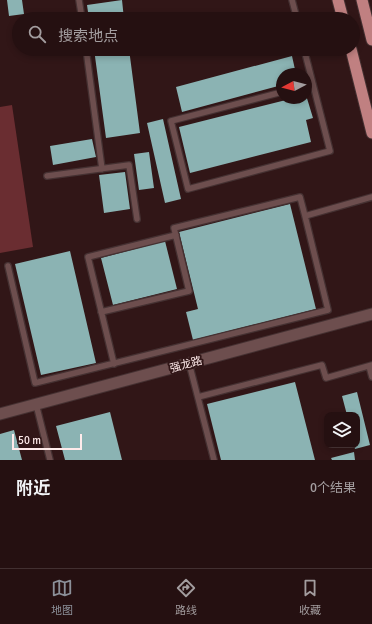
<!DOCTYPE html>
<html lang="zh">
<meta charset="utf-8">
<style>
:root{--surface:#251011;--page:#2d191a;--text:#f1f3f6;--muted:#a39d9f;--line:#423031;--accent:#8c9099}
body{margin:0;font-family:Signika,"Noto Sans SC",sans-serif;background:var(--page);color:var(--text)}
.controls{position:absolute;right:12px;bottom:12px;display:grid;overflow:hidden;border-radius:8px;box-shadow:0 2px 6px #0003}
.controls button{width:36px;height:36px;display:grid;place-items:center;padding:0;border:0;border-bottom:1px solid var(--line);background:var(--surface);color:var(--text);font:20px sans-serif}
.compass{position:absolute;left:276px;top:68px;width:36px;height:36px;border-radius:50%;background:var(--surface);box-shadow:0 2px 6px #0003;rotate:263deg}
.scale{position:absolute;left:12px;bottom:10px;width:70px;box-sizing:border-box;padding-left:4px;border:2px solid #ffebeb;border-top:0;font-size:11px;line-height:14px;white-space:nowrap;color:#ffebeb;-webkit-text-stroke:3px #311617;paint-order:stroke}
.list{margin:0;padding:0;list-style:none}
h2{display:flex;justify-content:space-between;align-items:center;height:52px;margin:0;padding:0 16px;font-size:17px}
h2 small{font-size:13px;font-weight:400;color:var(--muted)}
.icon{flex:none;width:22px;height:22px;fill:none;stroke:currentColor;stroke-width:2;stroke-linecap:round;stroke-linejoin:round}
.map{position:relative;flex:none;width:372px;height:460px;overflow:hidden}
.search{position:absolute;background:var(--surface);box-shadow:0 2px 6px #0003;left:12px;right:12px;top:12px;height:44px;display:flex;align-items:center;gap:10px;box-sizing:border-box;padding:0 14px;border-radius:22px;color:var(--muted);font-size:15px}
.sheet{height:108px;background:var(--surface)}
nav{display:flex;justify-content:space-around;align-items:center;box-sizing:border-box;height:56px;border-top:1px solid var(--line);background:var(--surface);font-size:11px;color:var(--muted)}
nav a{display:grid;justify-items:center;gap:2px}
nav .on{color:var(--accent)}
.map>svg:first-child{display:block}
.green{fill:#6a2d31}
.building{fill:#8bb3b3}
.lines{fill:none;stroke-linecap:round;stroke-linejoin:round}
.service-casing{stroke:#453132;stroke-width:8}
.minor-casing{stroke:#453132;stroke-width:13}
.primary-casing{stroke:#453132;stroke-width:13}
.service{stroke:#6d4e4e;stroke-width:5.5}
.minor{stroke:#6d4e4e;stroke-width:11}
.primary{stroke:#c08081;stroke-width:11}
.labels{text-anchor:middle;stroke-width:4;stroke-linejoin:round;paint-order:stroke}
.street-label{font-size:11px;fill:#ffebeb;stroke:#311617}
</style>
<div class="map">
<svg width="372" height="460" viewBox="0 0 372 460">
<rect width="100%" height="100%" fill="#311617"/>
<path class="green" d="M 12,105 L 33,247 L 0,253 L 0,107 Z"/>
<path class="building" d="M 7,0 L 22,0 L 24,14 L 9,16 Z
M 122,0 L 124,19 L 89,19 L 87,5 Z
M 94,49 L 129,49 L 140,133 L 106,138 Z
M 292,56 L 296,74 L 282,74 L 282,85 L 182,112 L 176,87 Z
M 306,95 L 313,118 L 306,120 L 311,142 L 190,173 L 179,127 L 294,98 L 306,98 Z
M 163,119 L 181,199 L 165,203 L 147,123 Z
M 92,139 L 96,157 L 53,165 L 50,146 Z
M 149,152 L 154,188 L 139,190 L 134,154 Z
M 125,172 L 130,209 L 104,213 L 99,175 Z
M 290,204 L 316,309 L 193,340 L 186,312 L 198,309 L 179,232 Z
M 165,241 L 177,289 L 113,305 L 101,258 Z
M 70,251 L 96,363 L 41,375 L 15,264 Z
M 295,382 L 315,460 L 221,460 L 207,404 Z
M 357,392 L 370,445 L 355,449 L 354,445 L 357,445 L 357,415 L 347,415 L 342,396 Z
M 110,412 L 122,460 L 65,460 L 56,426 Z
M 14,430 L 22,460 L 0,460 L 0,434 Z
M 354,452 L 355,460 L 332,460 L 331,458 Z"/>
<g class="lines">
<defs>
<path id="service" d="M 79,0 L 82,19
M 292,0 L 297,19
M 86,49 L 102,169
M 306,86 L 313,84
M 282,92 L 171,121 L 188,189 L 330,151 L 304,49
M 47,176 L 129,165 L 137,219
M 8,266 L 35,383 L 328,310 L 305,216 L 372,197
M 101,312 L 189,291 L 174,228 L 300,197 L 305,216
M 189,363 L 214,460
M 114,364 L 88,257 L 176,235
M 369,366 L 372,377
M 198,397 L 322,365 L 326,378 L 372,365
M 36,404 L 50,460"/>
<path id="minor" d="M 0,414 L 372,314"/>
<path id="primary" d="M 338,0 L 343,19
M 362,0 L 372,40
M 351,49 L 372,133"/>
</defs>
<use href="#service" class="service-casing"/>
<use href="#minor" class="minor-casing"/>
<use href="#primary" class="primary-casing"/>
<use href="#service" class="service"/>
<use href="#minor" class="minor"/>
<use href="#primary" class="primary"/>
</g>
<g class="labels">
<g class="street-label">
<text transform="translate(186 364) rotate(-15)" y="4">强龙路</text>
</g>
</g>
</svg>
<div class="controls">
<button><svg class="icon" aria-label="layers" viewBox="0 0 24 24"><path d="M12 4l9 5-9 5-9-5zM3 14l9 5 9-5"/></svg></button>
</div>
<svg class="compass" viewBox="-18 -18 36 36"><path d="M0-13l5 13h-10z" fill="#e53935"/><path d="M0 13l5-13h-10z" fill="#a39d9f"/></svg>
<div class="scale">50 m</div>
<div class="search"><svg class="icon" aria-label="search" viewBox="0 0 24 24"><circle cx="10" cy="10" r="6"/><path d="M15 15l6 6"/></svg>搜索地点</div>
</div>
<section class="sheet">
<h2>附近<small>0个结果</small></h2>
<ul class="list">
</ul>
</section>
<nav>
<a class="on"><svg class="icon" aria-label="map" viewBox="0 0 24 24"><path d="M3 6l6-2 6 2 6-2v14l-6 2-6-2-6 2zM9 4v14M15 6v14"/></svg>地图</a>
<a><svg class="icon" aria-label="directions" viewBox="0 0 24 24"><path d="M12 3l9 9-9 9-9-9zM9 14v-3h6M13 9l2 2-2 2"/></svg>路线</a>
<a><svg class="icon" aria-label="saved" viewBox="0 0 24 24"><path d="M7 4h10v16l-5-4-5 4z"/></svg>收藏</a>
</nav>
